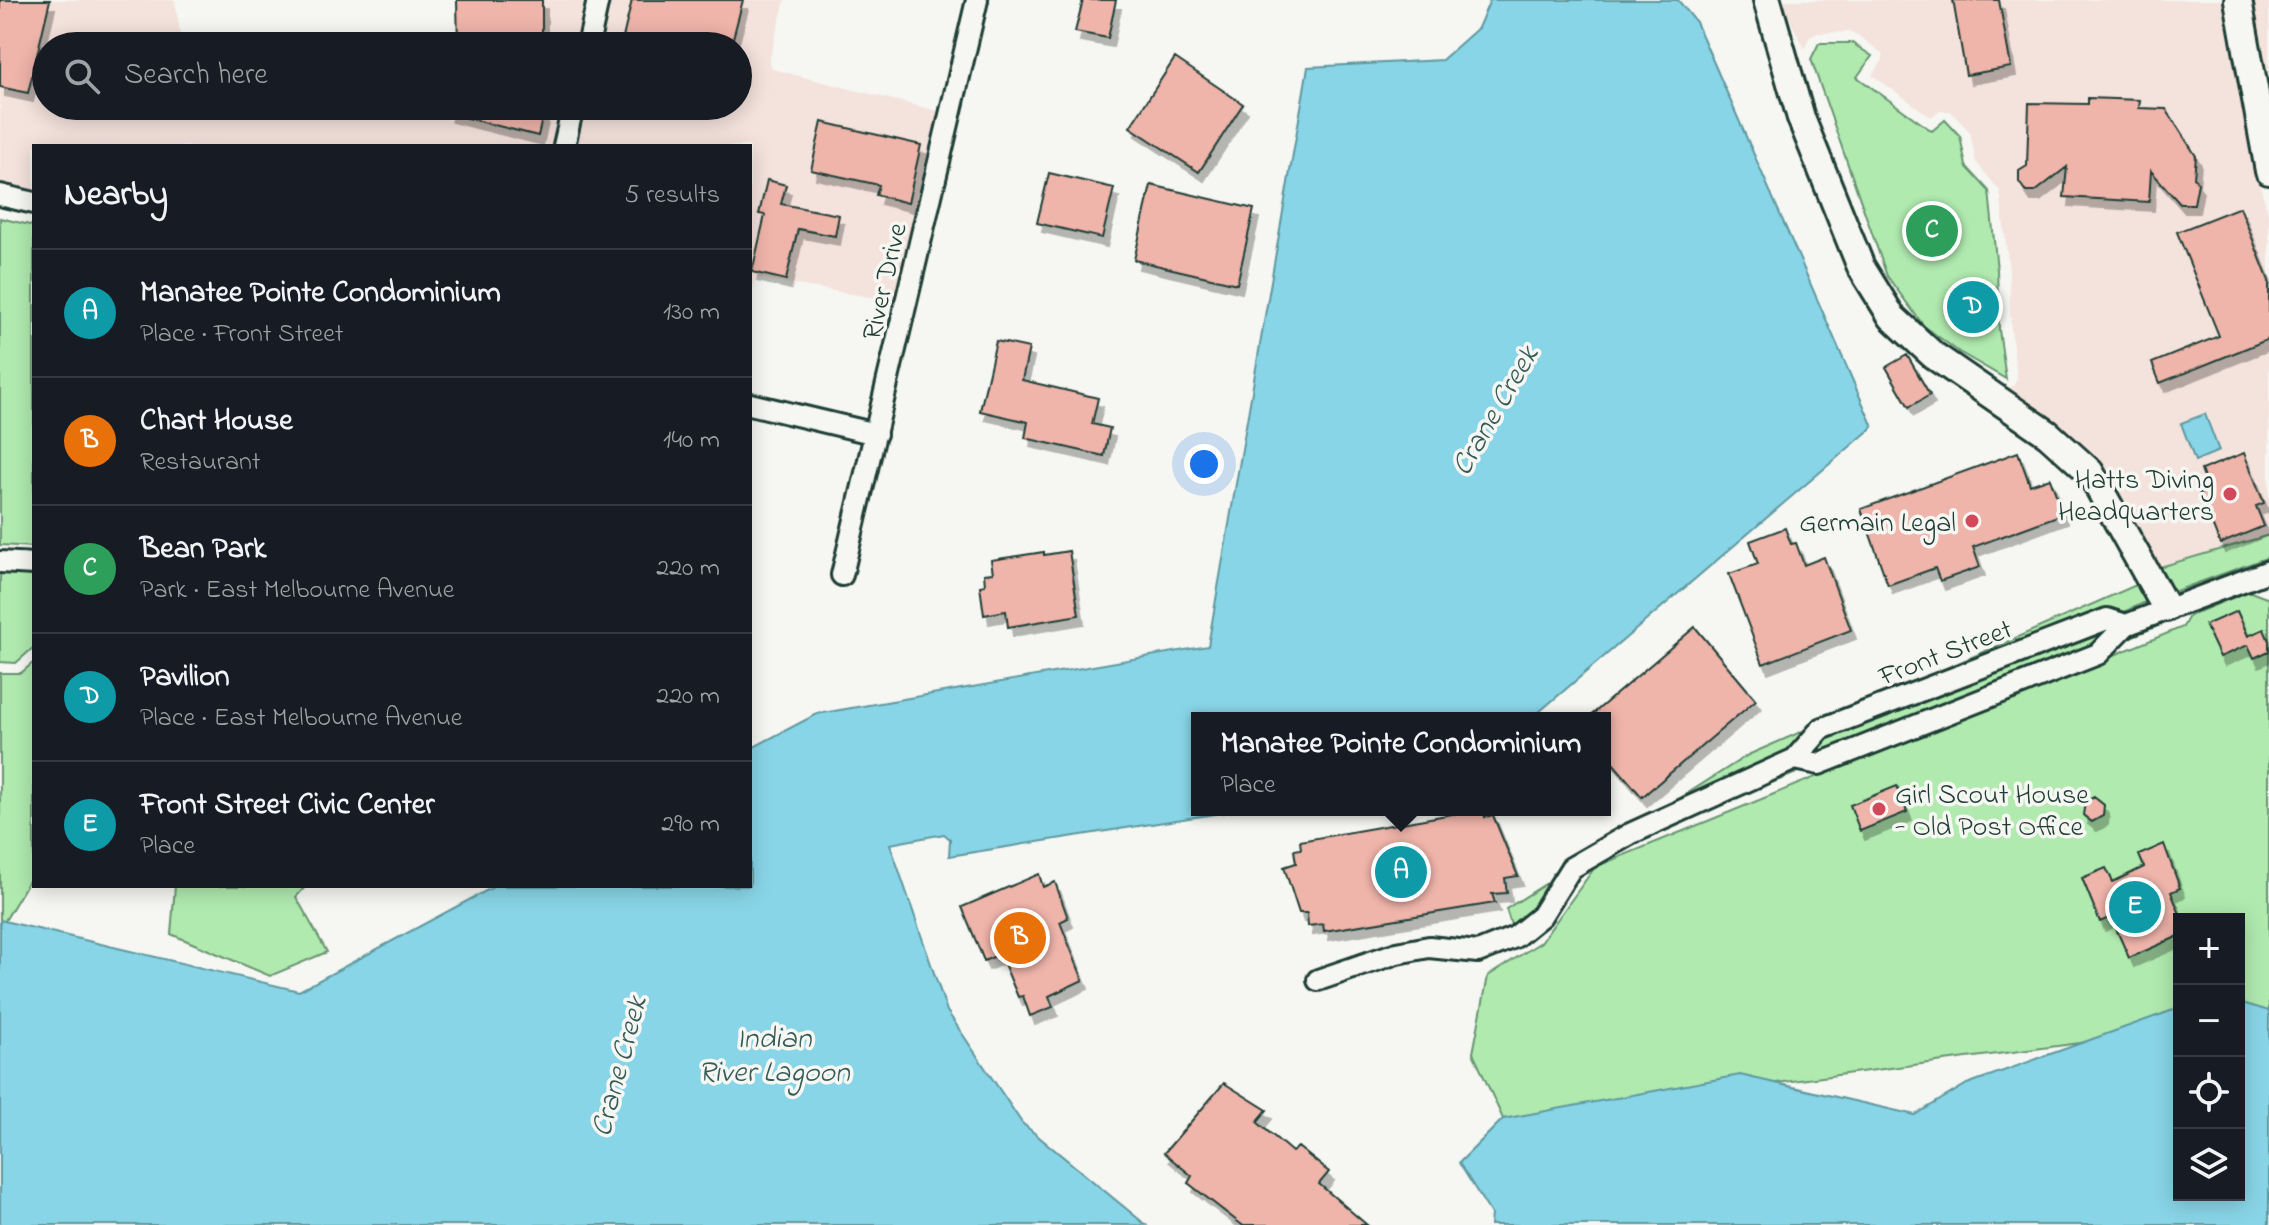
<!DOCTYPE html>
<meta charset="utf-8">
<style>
:root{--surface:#171b24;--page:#242831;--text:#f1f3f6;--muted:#9ea1a6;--line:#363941;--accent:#d1495b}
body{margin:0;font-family:"Indie Flower",sans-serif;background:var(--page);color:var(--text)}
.controls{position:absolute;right:24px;bottom:24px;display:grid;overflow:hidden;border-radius:0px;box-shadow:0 4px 20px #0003}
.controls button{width:72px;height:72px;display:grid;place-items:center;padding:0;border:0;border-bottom:2px solid var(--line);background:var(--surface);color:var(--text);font:40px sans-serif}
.you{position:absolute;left:1204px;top:464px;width:28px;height:28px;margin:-20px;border:6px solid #fff;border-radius:50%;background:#1a73e8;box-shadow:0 0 0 12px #1a73e833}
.badge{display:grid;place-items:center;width:52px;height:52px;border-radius:50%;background:var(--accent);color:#fff;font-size:26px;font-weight:700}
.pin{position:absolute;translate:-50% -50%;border:4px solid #fff;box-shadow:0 2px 8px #0006}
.popup{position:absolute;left:1191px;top:712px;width:420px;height:104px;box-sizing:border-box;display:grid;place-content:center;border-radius:0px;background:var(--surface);filter:drop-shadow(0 2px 6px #0005);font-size:26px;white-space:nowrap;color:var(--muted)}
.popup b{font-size:30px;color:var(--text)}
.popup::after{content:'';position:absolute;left:50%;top:100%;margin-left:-16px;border:16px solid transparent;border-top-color:var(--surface)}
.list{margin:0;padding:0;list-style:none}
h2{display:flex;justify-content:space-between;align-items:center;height:104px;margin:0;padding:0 32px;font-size:34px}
h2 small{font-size:26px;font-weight:400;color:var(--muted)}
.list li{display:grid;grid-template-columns:52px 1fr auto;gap:24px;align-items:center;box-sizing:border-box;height:128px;padding:0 32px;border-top:2px solid var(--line)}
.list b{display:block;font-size:30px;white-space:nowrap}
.list p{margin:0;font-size:26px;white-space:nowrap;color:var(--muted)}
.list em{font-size:26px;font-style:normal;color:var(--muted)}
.icon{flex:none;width:44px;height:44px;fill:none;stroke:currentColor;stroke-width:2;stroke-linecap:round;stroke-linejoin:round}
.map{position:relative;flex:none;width:2269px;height:1225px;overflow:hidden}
.search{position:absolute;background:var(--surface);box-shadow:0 4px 20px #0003;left:32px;top:32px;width:720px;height:88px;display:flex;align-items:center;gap:20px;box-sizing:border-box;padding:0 28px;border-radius:44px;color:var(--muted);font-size:30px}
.panel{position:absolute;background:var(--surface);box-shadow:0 4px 20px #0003;left:32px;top:144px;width:720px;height:744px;border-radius:0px}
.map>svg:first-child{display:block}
.built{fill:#f4e2dc}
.green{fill:#b0eaaf;stroke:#689472;stroke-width:2}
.water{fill:#88d5e7;stroke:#5e989f;stroke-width:2}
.building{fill:#efb4aa;stroke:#1f3d34;stroke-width:2;filter:url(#shadow)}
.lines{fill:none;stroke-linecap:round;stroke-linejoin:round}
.minor-casing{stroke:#1f3d34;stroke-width:26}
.tertiary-casing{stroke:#1f3d34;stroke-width:32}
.minor{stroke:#f6f6f2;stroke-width:20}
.tertiary{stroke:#f6f6f2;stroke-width:26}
.poi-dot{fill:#d1495b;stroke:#f6f6f2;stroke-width:3}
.labels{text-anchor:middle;stroke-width:7;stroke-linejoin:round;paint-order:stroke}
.street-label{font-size:28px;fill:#1f3d34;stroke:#f6f6f2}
.poi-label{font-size:28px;fill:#1f3d34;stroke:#f6f6f2;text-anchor:end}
.water-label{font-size:30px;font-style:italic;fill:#345b58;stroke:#f6f6f2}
</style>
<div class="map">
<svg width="2269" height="1225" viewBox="0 0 2269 1225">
<defs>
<filter id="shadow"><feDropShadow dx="5" dy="9" stdDeviation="0" flood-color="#0004"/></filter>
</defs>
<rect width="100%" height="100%" fill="#f6f6f2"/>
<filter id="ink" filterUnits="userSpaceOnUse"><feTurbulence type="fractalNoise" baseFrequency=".0125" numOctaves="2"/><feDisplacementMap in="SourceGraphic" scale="16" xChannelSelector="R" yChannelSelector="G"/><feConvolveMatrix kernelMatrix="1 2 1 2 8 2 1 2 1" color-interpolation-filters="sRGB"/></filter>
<g filter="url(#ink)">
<path class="built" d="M 0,0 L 175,0 L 182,46 L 46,46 L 46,106 L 396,106 L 420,110 L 426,106 L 738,106 L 738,46 L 469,46 L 469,0 L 785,0 L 769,60 L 772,69 L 941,112 L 969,0 L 988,0 L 912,304 L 756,278 L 750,296 L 750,146 L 34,146 L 34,215 L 0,207 Z
M 1781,0 L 2225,0 L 2254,165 L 2269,216 L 2269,535 L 2146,571 L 2085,447 L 2001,388 L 2014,386 L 2017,378 L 2011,330 L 2009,270 L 2000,191 L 1976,162 L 1970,132 L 1951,111 L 1940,111 L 1931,117 L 1872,75 L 1883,60 L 1883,54 L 1858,35 L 1851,32 L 1816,33 L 1810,36 L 1804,49 Z
M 2252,0 L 2269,0 L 2269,97 Z"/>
<path class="green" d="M 1819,43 L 1852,43 L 1872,56 L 1857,77 L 1932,131 L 1945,120 L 1960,136 L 1966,166 L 1989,191 L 1997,270 L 1999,330 L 2006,379 L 1959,352 L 1924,326 L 1887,276 L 1811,59 Z
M 0,218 L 34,226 L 34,547 L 0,545 Z
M 2269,535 L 2269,557 L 2148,601 L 2108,619 L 2120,641 L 2175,619 L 1590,857 L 1517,944 L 1506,909 L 1748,755 L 2150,579 L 2146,571 Z
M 0,567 L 34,568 L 34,647 L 16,663 L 0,662 Z
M 2248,591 L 2269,599 L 2269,1018 L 2239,1022 L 2239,919 L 2179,919 L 2179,1030 L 1503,1119 L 1473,1053 L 1488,976 L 1541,942 L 1595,867 L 2183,627 L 2189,616 Z
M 34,662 L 34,872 L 0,929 L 0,673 L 21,673 Z
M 175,886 L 306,886 L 296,897 L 327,952 L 270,976 L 171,934 Z"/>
<path class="water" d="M 1490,0 L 1678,0 L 1696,22 L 1873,427 L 1532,718 L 1197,718 L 1197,810 L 1240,810 L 949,856 L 950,839 L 944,834 L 890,844 L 947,1011 L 1022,1123 L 1146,1225 L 0,1225 L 0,920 L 299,991 L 495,886 L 750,886 L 750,749 L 817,714 L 1208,646 L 1308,67 L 1442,60 L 1478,28 Z
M 2205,414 L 2219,451 L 2195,461 L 2181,423 Z
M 2239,1002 L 2269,1011 L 2269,1225 L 1490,1225 L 1491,1214 L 1459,1163 L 1503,1119 L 1740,1075 L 1915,1115 L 1967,1084 L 2179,1008 L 2179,1195 L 2239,1195 Z"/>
<path class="building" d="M 0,0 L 50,0 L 28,93 L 0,87 Z
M 457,0 L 542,0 L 542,46 L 458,46 Z
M 632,0 L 743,0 L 731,46 L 698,46 L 677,41 L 676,46 L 621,46 Z
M 1083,0 L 1116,0 L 1108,38 L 1075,32 Z
M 1953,0 L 1999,0 L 2011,67 L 1966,75 Z
M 1175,58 L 1243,104 L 1199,172 L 1130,127 Z
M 2088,98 L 2140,100 L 2139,108 L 2166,109 L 2196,156 L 2194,178 L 2198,183 L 2194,204 L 2180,204 L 2151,171 L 2149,202 L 2064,197 L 2067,167 L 2035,192 L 2026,192 L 2019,182 L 2019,171 L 2027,166 L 2029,103 L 2088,104 Z
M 447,106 L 545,106 L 538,136 L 447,113 Z
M 822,122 L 921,145 L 908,203 L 876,195 L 879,185 L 811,170 Z
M 1049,173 L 1114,188 L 1102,238 L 1037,223 Z
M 767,180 L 786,185 L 781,204 L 839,215 L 835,236 L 798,229 L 786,280 L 752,272 L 765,215 L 759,214 Z
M 1151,185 L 1254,209 L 1237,284 L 1134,260 Z
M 2240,207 L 2269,281 L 2269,339 L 2160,383 L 2152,363 L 2219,336 L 2177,232 Z
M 996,341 L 1029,348 L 1022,380 L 1098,398 L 1092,424 L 1110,428 L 1104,456 L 1025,438 L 1028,422 L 980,411 Z
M 1907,355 L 1930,395 L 1909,407 L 1886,367 Z
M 2018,452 L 2030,485 L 2050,478 L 2063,514 L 1973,547 L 1980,567 L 1940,581 L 1935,568 L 1888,585 L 1861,509 Z
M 2244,453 L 2264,503 L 2256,506 L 2264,526 L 2220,544 L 2196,485 L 2205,481 L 2201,470 Z
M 1785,528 L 1791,544 L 1796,543 L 1804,565 L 1824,557 L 1851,630 L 1763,664 L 1729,574 L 1758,564 L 1750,541 Z
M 1069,551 L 1079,615 L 1008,627 L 1006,611 L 984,615 L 980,586 L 985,585 L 984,574 L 993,573 L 991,560 L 1044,552 L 1044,555 Z
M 2237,611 L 2248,636 L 2264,629 L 2269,641 L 2269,651 L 2254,658 L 2248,645 L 2220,657 L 2205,625 Z
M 1695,627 L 1756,700 L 1642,797 L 1605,754 L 1605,718 L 1588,718 Z
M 1897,786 L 1907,812 L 1860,831 L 1850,805 Z
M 2094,797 L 2104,805 L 2103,816 L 2092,822 L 2083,815 L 2085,802 Z
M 1475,810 L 1483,810 L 1485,817 L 1493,815 L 1518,876 L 1505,878 L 1507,893 L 1492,894 L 1495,903 L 1324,931 L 1323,924 L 1308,926 L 1307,913 L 1299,913 L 1284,867 L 1296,863 L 1294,850 L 1301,849 L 1300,841 Z
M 2164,844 L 2180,888 L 2171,892 L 2179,912 L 2179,936 L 2129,958 L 2111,917 L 2100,922 L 2082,878 L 2106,868 L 2113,882 L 2144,867 L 2139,855 Z
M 1039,874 L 1043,887 L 1055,882 L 1068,918 L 1060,922 L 1083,980 L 1049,996 L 1053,1007 L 1030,1016 L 1023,996 L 1018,997 L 1000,954 L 984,961 L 962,907 Z
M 1224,1083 L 1267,1110 L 1257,1122 L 1292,1152 L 1298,1147 L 1329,1172 L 1319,1184 L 1367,1225 L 1242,1225 L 1188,1183 L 1192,1176 L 1164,1153 Z"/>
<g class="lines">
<defs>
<path id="minor" d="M 588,46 L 598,0
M 564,146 L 573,106
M 0,195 L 34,203
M 750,404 L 876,434
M 0,562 L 34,564
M 842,575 L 977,0
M 1795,759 L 1819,764 L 2098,654 L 2126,625 L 2269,571
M 1318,980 L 1397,953 L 1429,947 L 1478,952 L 1515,937 L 1541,916 L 1571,868 L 1630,834 L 1795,759 L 1821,729 L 2107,619 L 2126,625"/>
<path id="tertiary" d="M 1767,0 L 1801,118 L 1861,267 L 1892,317 L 1933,355 L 2048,434 L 2090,472 L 2166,608
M 2238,0 L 2269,171"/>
</defs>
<use href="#minor" class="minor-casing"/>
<use href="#tertiary" class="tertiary-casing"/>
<use href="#minor" class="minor"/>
<use href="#tertiary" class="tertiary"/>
</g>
</g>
<g class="poi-dot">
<circle cx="2230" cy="494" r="8"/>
<circle cx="1972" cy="521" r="8"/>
<circle cx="1879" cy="809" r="8"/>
</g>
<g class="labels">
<g class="street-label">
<text transform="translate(883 281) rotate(-77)" y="10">River Drive</text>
<text transform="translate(1945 651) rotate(-21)" y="10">Front Street</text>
</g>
<g class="poi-label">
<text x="2214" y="488">Hatts Diving<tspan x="2214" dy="32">Headquarters</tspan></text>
<text x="1956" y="531">Germain Legal</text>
<text x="1895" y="803" text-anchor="start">Girl Scout House<tspan x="1895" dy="32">- Old Post Office</tspan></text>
</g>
<g class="water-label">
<text transform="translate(1494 410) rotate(-60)" y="10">Crane Creek</text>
<text x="774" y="1047">Indian<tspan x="774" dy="34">River Lagoon</tspan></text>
<text transform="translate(618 1066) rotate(-75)" y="10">Crane Creek</text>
</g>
</g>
</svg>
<div class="controls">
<button>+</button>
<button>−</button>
<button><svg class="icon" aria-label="locate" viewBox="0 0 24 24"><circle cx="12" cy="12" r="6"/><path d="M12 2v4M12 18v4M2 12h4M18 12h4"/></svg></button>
<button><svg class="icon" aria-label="layers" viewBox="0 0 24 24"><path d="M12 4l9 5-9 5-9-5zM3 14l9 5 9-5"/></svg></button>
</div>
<div class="you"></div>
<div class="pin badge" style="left:1401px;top:872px;background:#0f9aa8">A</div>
<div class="popup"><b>Manatee Pointe Condominium</b>Place</div>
<div class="pin badge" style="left:1020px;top:938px;background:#e8710a">B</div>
<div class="pin badge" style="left:1932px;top:231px;background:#2e9e5b">C</div>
<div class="pin badge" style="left:1973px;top:307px;background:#0f9aa8">D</div>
<div class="pin badge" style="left:2135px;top:907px;background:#0f9aa8">E</div>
<div class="search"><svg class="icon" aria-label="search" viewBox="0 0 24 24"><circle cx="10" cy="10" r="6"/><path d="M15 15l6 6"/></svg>Search here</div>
<section class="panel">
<h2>Nearby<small>5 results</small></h2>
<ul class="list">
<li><span class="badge" style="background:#0f9aa8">A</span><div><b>Manatee Pointe Condominium</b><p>Place · Front Street</p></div><em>130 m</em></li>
<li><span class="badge" style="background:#e8710a">B</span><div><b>Chart House</b><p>Restaurant</p></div><em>140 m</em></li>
<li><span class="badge" style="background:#2e9e5b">C</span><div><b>Bean Park</b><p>Park · East Melbourne Avenue</p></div><em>220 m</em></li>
<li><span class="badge" style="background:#0f9aa8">D</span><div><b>Pavilion</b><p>Place · East Melbourne Avenue</p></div><em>220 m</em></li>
<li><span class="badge" style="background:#0f9aa8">E</span><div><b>Front Street Civic Center</b><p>Place</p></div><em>290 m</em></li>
</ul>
</section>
</div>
